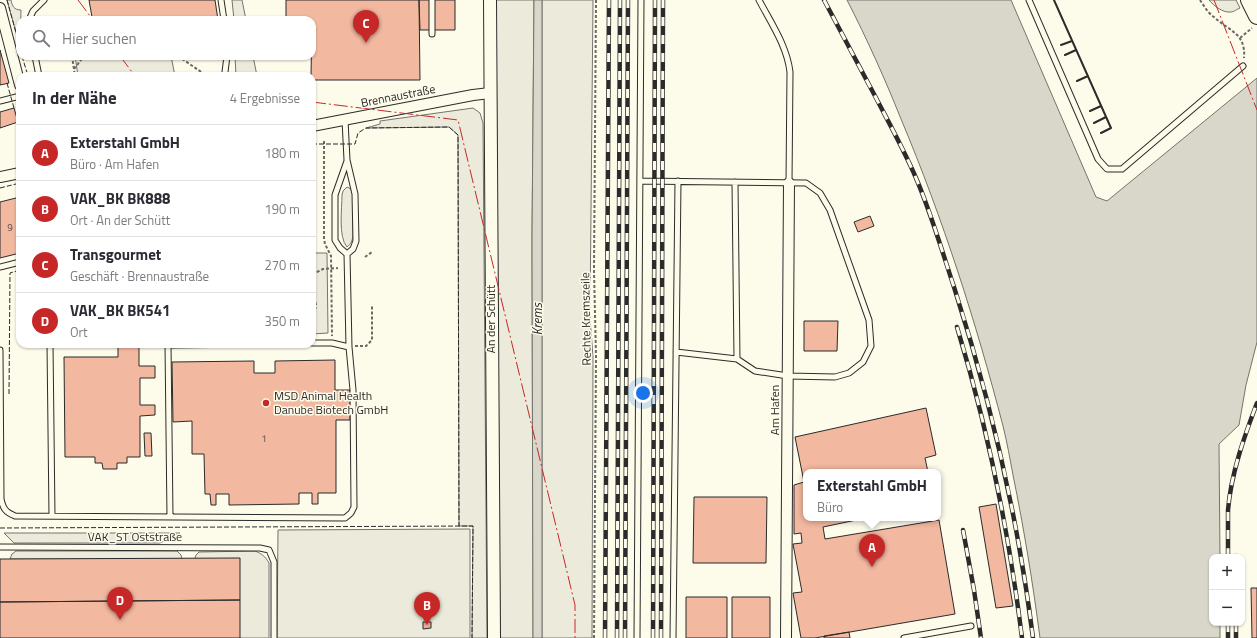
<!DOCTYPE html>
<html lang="de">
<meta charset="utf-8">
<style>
:root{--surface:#fff;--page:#f2f2f3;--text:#2b2b33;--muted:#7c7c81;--line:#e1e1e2;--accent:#c62828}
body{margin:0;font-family:"Titillium Web",sans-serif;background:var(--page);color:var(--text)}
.controls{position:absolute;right:12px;bottom:12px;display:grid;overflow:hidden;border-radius:8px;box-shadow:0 1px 3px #0004}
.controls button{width:36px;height:36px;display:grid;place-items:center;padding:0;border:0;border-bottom:1px solid var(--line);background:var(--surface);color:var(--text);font:20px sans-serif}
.you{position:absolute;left:643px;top:393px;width:14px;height:14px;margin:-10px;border:3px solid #fff;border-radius:50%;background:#1a73e8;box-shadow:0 0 0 6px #1a73e833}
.badge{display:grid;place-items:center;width:26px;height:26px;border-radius:50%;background:var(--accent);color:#fff;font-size:13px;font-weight:700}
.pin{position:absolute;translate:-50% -33px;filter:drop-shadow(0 1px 2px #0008)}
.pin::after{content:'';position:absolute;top:21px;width:14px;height:12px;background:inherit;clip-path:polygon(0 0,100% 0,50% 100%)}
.popup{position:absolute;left:803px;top:469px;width:138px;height:52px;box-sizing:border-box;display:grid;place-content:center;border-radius:8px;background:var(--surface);filter:drop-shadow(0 1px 3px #0005);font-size:13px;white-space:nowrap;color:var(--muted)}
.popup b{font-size:15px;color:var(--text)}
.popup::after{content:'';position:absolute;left:50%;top:100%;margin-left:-8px;border:8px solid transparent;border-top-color:var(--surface)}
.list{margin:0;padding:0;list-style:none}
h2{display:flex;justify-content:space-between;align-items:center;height:52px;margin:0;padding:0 16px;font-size:17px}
h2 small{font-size:13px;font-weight:400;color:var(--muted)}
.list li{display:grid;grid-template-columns:26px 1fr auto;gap:12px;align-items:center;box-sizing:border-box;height:56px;padding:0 16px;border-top:1px solid var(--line)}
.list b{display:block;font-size:15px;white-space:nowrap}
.list p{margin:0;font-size:13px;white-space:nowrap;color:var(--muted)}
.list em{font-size:13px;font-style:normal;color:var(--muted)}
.icon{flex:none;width:22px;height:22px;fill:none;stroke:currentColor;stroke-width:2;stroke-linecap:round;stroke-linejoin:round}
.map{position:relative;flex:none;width:1257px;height:638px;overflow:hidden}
.search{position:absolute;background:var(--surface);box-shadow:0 1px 3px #0004;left:16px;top:16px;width:300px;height:44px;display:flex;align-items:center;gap:10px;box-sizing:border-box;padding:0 14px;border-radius:12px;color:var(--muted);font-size:15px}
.panel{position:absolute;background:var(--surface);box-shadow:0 1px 3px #0004;left:16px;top:72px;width:300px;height:276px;border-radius:12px}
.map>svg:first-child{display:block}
.green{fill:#ecebdb;stroke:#74746e}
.water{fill:#d8d7c9;stroke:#74746e}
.building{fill:#f2b8a0;stroke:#2b2b2b}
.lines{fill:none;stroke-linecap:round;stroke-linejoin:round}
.service-casing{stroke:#2b2b2b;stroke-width:7}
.minor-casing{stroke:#2b2b2b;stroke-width:12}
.tertiary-casing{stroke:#2b2b2b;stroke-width:14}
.trunk-casing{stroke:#2b2b2b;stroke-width:18}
.path{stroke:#6a6964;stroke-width:2;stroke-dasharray:3 2;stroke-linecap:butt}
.service{stroke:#fdfbea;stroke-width:5}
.minor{stroke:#fdfbea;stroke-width:10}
.tertiary{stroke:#fdfbea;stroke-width:12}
.trunk{stroke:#fdfbea;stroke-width:16}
.rail-casing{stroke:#2b2b2b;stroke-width:4.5}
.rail{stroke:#fdfbea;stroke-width:3;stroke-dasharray:9;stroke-linecap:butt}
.fence{stroke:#2b2b2b;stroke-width:1;stroke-dasharray:5 2;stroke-linecap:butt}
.wall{stroke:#2b2b2b;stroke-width:2}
.power{stroke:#c62828;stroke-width:1;stroke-dasharray:14 3 2 3;stroke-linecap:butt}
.poi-dot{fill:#c62828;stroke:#fdfbea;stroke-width:1.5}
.labels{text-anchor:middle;stroke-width:3;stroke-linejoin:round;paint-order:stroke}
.number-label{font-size:10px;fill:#5d4e48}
.street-label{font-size:12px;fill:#2b2b2b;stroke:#fdfbea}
.poi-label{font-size:12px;fill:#2b2b2b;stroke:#fdfbea;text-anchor:start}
.water-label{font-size:13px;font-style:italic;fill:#2b2b2b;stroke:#fdfbea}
</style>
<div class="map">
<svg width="1257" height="638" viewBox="0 0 1257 638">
<rect width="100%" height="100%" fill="#fdfbea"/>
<path class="green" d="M 7,0 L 11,0 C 12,6 14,10 21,10 L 20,47 Z
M 232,0 L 242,0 L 246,20 L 234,20 Z
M 496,0 L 534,0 L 532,238 L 533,638 L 500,638 Z
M 542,0 L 593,0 L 590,317 L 593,357 L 592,638 L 542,638 Z
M 1209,0 L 1236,0 L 1240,8 C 1237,9 1234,12 1231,12 C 1223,13 1214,6 1209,0 Z
M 75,56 L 171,56 L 175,76 L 78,76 Z
M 235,56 L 253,56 L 257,76 L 236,76 Z
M 473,108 L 480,113 L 483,123 L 487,638 L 472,638 L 473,526 L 459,526 L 458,135 L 449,127 L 366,128 L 380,124 L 380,121 Z
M 347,187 L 351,189 L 353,195 L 353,236 C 352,241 351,244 347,247 C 338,237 342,208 342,195 L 343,191 Z
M 312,253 L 327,253 L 328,333 L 312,334 Z
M 470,529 L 470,638 L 277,638 L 278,530 Z
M 4,533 L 180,533 L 160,543 L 14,543 Z
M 16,551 L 177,551 L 181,555 L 182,559 L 10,559 L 12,554 Z
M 255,551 C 262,554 265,556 269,563 L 269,638 L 240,638 L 195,558 L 196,555 L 199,552 Z"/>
<path class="water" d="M 534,0 L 542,0 L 542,638 L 533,638 L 532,238 Z
M 847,0 L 1011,0 L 1096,197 L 1107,201 L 1257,78 L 1257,342 L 1246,385 L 1239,425 L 1219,444 L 1220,557 L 1212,557 L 1212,623 L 1220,623 L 1220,638 L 1040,638 C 1033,584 1024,529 1013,475 C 1010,459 1007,442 1003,426 C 976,322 943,219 901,119 C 885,79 867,39 847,0 Z"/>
<path class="building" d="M 89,0 L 215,0 L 218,20 L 77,20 L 92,17 Z
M 286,0 L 419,0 L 420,80 L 312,80 L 312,76 L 311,76 L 312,20 L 286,20 Z
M 419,0 L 455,0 L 455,30 L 420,30 Z
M 0,50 L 9,83 L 0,85 Z
M 14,108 L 18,122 L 0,128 L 0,112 Z
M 20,197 L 20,253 L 0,258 L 0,202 Z
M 870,216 L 874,226 L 858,232 L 854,222 Z
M 804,321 L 838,321 L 837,351 L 804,351 Z
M 118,344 L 139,344 L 139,366 L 155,366 L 155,378 L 140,378 L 140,405 L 155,405 L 155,415 L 140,416 L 140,457 L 127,457 L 127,463 L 117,463 L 117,469 L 103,469 L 102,463 L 95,463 L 95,457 L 65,457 L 64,357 L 118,357 Z
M 335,360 L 335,390 L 350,390 L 350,420 L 336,420 L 336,493 L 318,493 L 318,504 L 312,504 L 312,493 L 299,493 L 299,504 L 229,505 L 229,494 L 216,494 L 216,505 L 211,505 L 210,494 L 205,494 L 204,454 L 192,454 L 192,421 L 173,422 L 172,362 L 254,361 L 254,373 L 275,373 L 275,361 Z
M 926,408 L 936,455 L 925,458 L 928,472 L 806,472 L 806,518 L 866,518 L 823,527 L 825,539 L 939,520 L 955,614 L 815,638 L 801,638 L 793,593 L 802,592 L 793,544 L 802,543 L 801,533 L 794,534 L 794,485 L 804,482 L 795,437 Z
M 144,433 L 151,433 L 152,456 L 145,456 Z
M 694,497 L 767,497 L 766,563 L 693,563 Z
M 996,504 L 1013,606 L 996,608 L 979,507 Z
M 240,558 L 240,600 L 0,602 L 0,559 Z
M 1251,588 L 1257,588 L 1257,638 L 1252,638 Z
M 686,597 L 727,597 L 727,638 L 686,638 Z
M 732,597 L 770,597 L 770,638 L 732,638 Z
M 240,600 L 240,638 L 0,638 L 0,602 Z
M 423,622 L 431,622 L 431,628 L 423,629 Z
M 849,632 L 850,638 L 824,638 L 824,636 Z"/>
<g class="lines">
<defs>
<path id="service" d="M 221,0 L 224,20
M 432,0 L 432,34
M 759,0 C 771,23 787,46 790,72 L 789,183
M 1029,0 L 1098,159 L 1107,169 L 1122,169 L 1243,66
M 29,20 L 33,11 L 44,0
M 35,56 L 39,76
M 225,76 L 225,72 L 227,56
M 0,101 L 20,96
M 347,161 L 335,195 L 335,240 L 340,248 L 347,254
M 640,181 L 806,183 L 820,193 L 830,210 L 869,320 L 871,346 L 863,362 L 849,373 L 835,377 L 788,376 L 755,371 L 737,359 L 676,352
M 735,182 L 737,359
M 0,267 L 20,262
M 312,343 L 332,343 L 349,347
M 50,344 L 52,516
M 168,344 L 170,517
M 168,345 L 252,344
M 0,350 L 1,499 C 3,508 5,512 15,516 L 345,518 L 351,513 L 354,507 L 353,390 L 349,347 L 347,254 L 353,249 L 356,241 L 355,194 L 347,160 L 345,120
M 0,547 L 260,548 L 269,550 L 274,562 L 274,638
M 637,638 L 641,0
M 673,638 L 678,181
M 904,638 L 971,626"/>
<path id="minor" d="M 0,8 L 20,85
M 312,126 L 473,95 L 490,93
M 0,177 L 20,173
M 786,638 L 789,183"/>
<path id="tertiary" d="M 490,0 L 494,638"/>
<path id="trunk" d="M 1249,0 L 1257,16"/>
</defs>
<use href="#service" class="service-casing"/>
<use href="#minor" class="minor-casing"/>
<use href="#tertiary" class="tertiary-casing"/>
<use href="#trunk" class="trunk-casing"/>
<path class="path" d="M 1200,0 C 1204,6 1208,13 1214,17 C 1229,31 1246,33 1244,58
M 1240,38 L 1252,28
M 72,56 L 75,76
M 178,56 L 207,76
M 74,69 L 84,56
M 324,141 L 324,239 L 325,244 L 331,256 L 332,336
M 365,257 L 372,252
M 312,273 L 315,273 L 323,269 L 338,268
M 312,314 C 320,305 313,300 313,290 C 313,284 315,279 315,273
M 312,329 L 313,336
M 355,346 L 366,346 L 372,340 L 372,306
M 594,638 L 596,357 L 594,270 L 596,0"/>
<use href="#service" class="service"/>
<use href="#minor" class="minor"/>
<use href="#tertiary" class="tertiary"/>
<use href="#trunk" class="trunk"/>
<defs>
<path id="rail" d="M 824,0 C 841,32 858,64 875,96 C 889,123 904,150 916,178 C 931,213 942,251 954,287 C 991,402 1018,518 1033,638
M 957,327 C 988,429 1009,533 1022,638
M 963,530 L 974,590 L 981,638
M 1236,556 L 1236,557
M 1228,557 C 1228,542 1228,526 1228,510 C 1231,474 1244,437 1257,403
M 1228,623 L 1228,638
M 1236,623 L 1236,638
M 605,638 L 609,0
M 617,638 L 620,0
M 625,638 L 628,0
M 653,638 L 655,0
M 661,638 L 663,0"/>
</defs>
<use href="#rail" class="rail-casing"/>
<use href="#rail" class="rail"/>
<path class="fence" d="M 7,0 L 20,47
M 22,56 L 28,76
M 7,83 L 14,108
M 312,144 L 355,144 L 358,133 L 366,128 L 449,127 L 458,135 L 459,526
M 0,188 L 20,183
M 9,394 L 10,273 L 20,270
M 0,528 L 473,526 L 472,638"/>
<path class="wall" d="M 1054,0 L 1111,128 L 1101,133
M 1061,45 L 1072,41
M 1065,55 L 1076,50
M 1077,81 L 1088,76
M 1090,111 L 1101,106
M 1094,123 L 1106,117"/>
<path class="power" d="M 78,0 L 93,20
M 1214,0 L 1257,110
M 120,56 L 135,76
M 312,102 L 458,120 L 575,605 L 575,638"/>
</g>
<circle class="poi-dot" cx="266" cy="403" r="4"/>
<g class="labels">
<g class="number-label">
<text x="10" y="231">9</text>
<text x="264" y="442">1</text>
</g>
<g class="street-label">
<text transform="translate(398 96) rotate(-11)" y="4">Brennaustraße</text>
<text transform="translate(491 319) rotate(-90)" y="4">An der Schütt</text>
<text transform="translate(586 319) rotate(-91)" y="4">Rechte Kremszeile</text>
<text transform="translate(775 410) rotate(-90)" y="4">Am Hafen</text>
<text x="135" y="541">VAK_ST Oststraße</text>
</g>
<g class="poi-label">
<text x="274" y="400">MSD Animal Health<tspan x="274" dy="14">Danube Biotech GmbH</tspan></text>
</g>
<g class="water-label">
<text transform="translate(537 319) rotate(-90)" y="5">Krems</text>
</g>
</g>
</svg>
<div class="controls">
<button>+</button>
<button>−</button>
</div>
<div class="you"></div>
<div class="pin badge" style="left:872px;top:567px">A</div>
<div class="popup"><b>Exterstahl GmbH</b>Büro</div>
<div class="pin badge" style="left:427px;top:625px">B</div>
<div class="pin badge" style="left:366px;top:43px">C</div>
<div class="pin badge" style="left:120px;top:620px">D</div>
<div class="search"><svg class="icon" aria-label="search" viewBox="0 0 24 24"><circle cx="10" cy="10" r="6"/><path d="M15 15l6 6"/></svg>Hier suchen</div>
<section class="panel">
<h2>In der Nähe<small>4 Ergebnisse</small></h2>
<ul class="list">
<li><span class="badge">A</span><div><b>Exterstahl GmbH</b><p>Büro · Am Hafen</p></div><em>180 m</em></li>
<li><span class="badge">B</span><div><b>VAK_BK BK888</b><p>Ort · An der Schütt</p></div><em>190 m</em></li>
<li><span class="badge">C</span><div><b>Transgourmet</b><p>Geschäft · Brennaustraße</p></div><em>270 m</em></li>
<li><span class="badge">D</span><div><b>VAK_BK BK541</b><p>Ort</p></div><em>350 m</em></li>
</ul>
</section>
</div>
